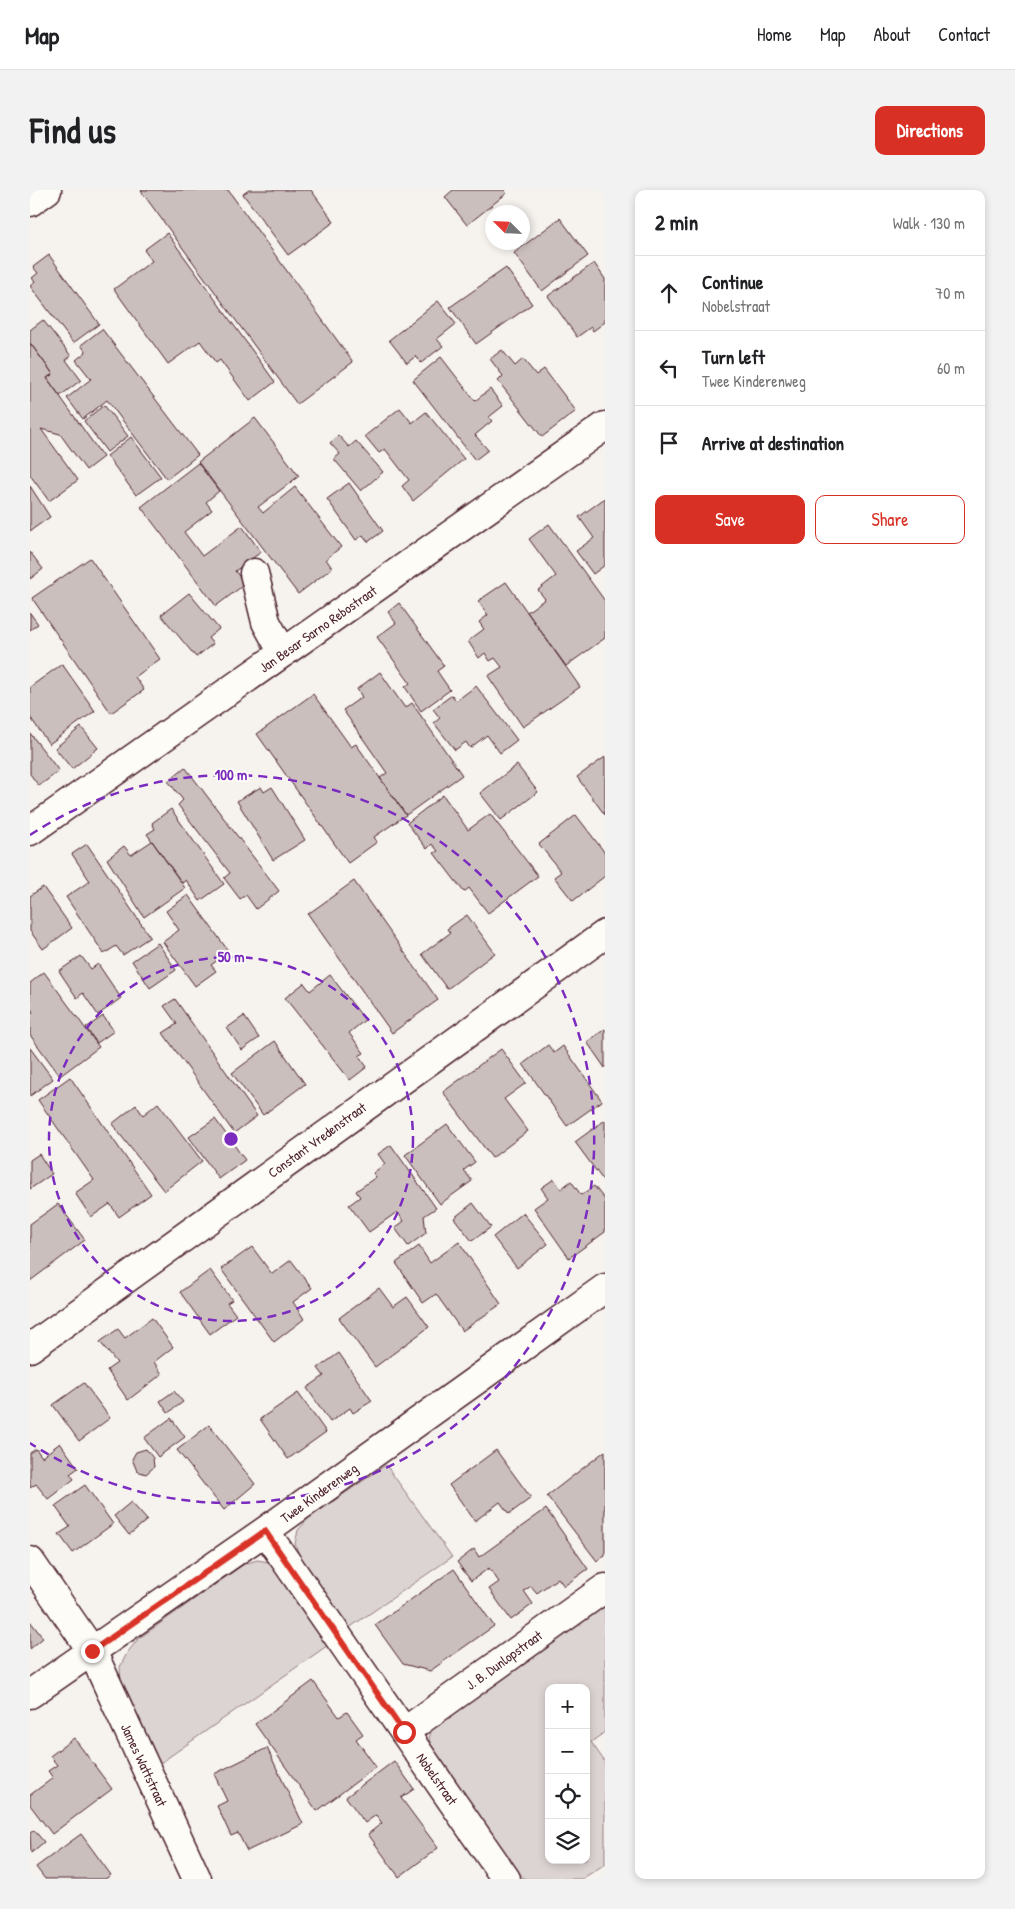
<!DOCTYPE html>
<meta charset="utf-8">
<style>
:root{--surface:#fff;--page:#f2f2f2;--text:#202124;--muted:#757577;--line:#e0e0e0;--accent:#d93025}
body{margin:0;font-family:"Patrick Hand",sans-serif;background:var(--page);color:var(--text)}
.controls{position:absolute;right:15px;bottom:15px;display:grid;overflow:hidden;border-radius:10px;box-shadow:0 2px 8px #0003}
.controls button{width:45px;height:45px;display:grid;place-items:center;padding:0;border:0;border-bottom:1px solid var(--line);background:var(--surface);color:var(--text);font:25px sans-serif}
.compass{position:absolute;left:455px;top:15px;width:45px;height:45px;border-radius:50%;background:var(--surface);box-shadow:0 2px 8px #0003;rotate:294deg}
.stop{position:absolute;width:15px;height:15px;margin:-11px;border:4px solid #d93025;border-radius:50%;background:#fff}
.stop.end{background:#d93025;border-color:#fff;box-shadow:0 1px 5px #0008}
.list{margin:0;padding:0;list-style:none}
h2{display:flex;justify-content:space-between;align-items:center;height:65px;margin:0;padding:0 20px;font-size:21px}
h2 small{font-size:16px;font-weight:400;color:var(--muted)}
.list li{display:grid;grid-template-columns:32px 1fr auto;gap:15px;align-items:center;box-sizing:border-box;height:75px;padding:0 20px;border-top:1px solid var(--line)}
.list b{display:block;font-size:19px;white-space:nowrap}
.list p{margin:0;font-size:16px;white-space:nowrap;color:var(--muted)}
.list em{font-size:16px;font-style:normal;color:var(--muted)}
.actions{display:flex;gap:10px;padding:15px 20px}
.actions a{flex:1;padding:11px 0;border:1px solid var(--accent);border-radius:10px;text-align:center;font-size:18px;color:var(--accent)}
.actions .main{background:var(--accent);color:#fff}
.icon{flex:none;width:28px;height:28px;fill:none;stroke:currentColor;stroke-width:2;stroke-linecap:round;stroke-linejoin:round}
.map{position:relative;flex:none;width:575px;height:1689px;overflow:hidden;border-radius:10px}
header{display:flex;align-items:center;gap:30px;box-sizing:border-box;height:70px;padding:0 25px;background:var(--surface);border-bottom:1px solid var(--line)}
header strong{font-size:24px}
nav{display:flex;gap:28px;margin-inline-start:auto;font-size:18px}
.intro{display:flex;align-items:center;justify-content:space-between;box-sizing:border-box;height:120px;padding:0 30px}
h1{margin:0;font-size:35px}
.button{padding:12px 22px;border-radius:10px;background:var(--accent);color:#fff;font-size:18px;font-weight:700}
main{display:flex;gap:30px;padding:0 30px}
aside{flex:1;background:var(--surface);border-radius:10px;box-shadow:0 2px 8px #0003}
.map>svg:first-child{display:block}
.green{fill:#dcd4d2;stroke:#937a7e;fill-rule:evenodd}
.building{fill:#cbbfbe;stroke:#4a1f2b}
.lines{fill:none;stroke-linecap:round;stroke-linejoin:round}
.minor-casing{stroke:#4a1f2b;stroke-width:31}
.minor{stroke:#fdfcf7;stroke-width:28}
.route{stroke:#d93025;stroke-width:6}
.ring{fill:none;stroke:#7b2cbf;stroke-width:2.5;stroke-dasharray:9 6}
.labels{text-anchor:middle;stroke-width:4;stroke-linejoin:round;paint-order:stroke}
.street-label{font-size:14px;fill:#4a1f2b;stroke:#fdfcf7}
.centre{fill:#7b2cbf;stroke:#fdfcf7;stroke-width:2.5}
.ring-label{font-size:15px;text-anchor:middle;font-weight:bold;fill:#7b2cbf;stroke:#fdfcf7;stroke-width:4;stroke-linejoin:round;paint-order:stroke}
</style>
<header>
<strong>Map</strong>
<nav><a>Home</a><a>Map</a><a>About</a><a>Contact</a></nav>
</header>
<div class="intro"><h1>Find us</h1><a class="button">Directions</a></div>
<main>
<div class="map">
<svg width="575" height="1689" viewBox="0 0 575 1689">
<rect width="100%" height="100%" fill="#f6f3ef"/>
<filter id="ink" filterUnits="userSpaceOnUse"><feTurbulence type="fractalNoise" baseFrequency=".02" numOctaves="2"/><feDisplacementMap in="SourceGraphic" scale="10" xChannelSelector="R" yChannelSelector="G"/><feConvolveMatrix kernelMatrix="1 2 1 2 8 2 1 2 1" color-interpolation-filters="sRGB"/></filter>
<g filter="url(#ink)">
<path class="green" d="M 356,1275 L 422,1367 L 319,1438 L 272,1373 L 265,1354 L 268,1340 L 279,1328 Z
M 227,1370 L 239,1372 L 253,1383 L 301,1453 L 129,1574 L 91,1494 L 90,1477 L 97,1463 L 108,1449 L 214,1374 Z
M 575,1416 L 575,1542 L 561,1552 L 575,1572 L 575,1674 L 552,1689 L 494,1689 L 405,1566 L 399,1549 L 402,1538 ZM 519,1498 L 556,1498 L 556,1670 L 519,1670 Z"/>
<path class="building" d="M 112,0 L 198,0 L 323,172 L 267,214 L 111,1 Z
M 219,0 L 281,0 L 304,32 L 258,65 L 213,4 Z
M 423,0 L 474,0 L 477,3 L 437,35 L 415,7 Z
M 530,28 L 558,66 L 512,101 L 484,63 Z
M 137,43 L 245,192 L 220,211 L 190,170 L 186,173 L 170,151 L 138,174 L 84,99 L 122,71 L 114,60 Z
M 19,65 L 69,134 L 43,153 L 0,96 L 5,92 L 2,88 L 8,83 L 3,77 Z
M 564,73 L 575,89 L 575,132 L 563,141 L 561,137 L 547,147 L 518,106 Z
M 476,78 L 502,114 L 446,154 L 420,117 Z
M 408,111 L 426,134 L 407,149 L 413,156 L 391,173 L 386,166 L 377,173 L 359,150 Z
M 13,130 L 41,166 L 36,170 L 51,190 L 30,206 L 17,188 L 23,184 L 0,153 L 0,140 Z
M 72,139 L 168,265 L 137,289 L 77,210 L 53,229 L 37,208 L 61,189 L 46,170 L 56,162 L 51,155 Z
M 0,153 L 23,184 L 17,188 L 73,267 L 56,280 L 30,244 L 11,239 L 48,290 L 19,311 L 0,285 Z
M 472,160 L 485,176 L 493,169 L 506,185 L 514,179 L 546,221 L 512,247 L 468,191 L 473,186 L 460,169 Z
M 411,167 L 445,211 L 460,199 L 473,216 L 459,227 L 462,231 L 445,245 L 458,260 L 445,270 L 383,190 Z
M 74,215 L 98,246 L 77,262 L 54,231 Z
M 370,218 L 382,233 L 396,222 L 434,269 L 383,311 L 372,296 L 379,290 L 355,259 L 349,263 L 335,246 Z
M 225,228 L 269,286 L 228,317 L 233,323 L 265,297 L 311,357 L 296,369 L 302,378 L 268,404 L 168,272 Z
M 308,245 L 319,257 L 326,251 L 353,282 L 331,301 L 304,269 L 310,264 L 300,253 Z
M 101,247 L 131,287 L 106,305 L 77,266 Z
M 168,273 L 189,301 L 176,312 L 182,320 L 154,342 L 172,366 L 212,336 L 231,362 L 205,381 L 215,394 L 186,416 L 111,317 Z
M 319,293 L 353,341 L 338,352 L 333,345 L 326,350 L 297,309 Z
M 0,296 L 20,327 L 0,341 Z
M 575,308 L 575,375 L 563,384 L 546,361 L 564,348 L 549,327 Z
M 519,334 L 575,411 L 575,448 L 536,476 L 497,422 L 515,409 L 508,400 L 526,386 L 499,349 Z
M 0,362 L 13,379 L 0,389 Z
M 60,368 L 130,469 L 105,487 L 114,500 L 81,523 L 2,408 Z
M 476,392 L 550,497 L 493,537 L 458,486 L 472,477 L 465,468 L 460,471 L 455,463 L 449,468 L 438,451 L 454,439 L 449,432 L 458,425 L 448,411 Z
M 159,403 L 189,439 L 178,448 L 183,454 L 166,467 L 131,425 Z
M 369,413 L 414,476 L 407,481 L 420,500 L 391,521 L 375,497 L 380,493 L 347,447 L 366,433 L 358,422 Z
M 0,423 L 8,434 L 0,440 Z
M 32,474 L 65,521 L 19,554 L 0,527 L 0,497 Z
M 350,482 L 375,518 L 382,513 L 432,585 L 376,625 L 350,588 L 357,583 L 313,520 L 332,507 L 327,499 Z
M 446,496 L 487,550 L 470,563 L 457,545 L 440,558 L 436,552 L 425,560 L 404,533 L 410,528 L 403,519 L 422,505 L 426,511 Z
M 283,504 L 321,557 L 326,554 L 376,625 L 344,647 L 347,652 L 318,673 L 227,544 Z
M 51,537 L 68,558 L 42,579 L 25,558 Z
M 0,543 L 29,581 L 9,596 L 0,584 Z
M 575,567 L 575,625 L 547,587 Z
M 487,575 L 508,602 L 471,630 L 450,603 Z
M 155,577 L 249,701 L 226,719 L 216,705 L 210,709 L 194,688 L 200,683 L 148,615 L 153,610 L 138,591 Z
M 231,597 L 234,602 L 242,597 L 275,650 L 243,670 L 207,611 Z
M 413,605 L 438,640 L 460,624 L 508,686 L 458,723 L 439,698 L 434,702 L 404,663 L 408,661 L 402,654 L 397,659 L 377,633 Z
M 141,619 L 194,694 L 170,711 L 156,690 L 152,693 L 117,644 L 125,639 L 122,633 Z
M 546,625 L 575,663 L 575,686 L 543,711 L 524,687 L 531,682 L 509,654 Z
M 122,651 L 155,698 L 114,727 L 77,669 L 94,656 L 101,665 Z
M 57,654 L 120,747 L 93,765 L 86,756 L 74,764 L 36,707 L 60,691 L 42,664 Z
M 324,691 L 408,810 L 362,843 L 278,724 Z
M 13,697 L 42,738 L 13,759 L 0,741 L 0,706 Z
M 158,705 L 199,762 L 181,775 L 186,781 L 165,796 L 133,752 L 149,740 L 136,721 Z
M 437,725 L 465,763 L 417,799 L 392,764 L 420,743 L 417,739 Z
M 128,753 L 146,780 L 120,798 L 102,771 Z
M 51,766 L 61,779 L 68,774 L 91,808 L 68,825 L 53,803 L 47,808 L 29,781 Z
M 14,782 L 69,857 L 30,886 L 0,845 L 0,824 L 3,822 L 0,817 L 0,793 Z
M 300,785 L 335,830 L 319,843 L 334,863 L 329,866 L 337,877 L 320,890 L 255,808 L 274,793 L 280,801 Z
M 145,809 L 227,926 L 204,943 L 133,843 L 147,834 L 134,816 Z
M 73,826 L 84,841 L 67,853 L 56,838 Z
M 214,826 L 229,848 L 212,860 L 197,838 Z
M 575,839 L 575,878 L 557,852 Z
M 245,851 L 275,894 L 233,925 L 202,883 Z
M 518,855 L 524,863 L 533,856 L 572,911 L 537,936 L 493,874 Z
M 0,858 L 23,889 L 0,906 Z
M 471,859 L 496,893 L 474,909 L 498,941 L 462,968 L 413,902 Z
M 40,887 L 121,1004 L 89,1027 L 80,1014 L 61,1027 L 45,1003 L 64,990 L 8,910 Z
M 128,913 L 172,971 L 134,1001 L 82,934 L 106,915 L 113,925 Z
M 185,929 L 215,970 L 189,989 L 159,947 Z
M 575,930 L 575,993 L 545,952 Z
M 417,934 L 445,972 L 434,980 L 442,991 L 410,1014 L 375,965 Z
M 361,955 L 406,1018 L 394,1026 L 396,1043 L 378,1056 L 365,1038 L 374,1031 L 367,1022 L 339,1042 L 319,1015 L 330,1007 L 326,1001 L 346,987 L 343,983 L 355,974 L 348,964 Z
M 9,964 L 22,984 L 0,999 L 0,970 Z
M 524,989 L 531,999 L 541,991 L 551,1005 L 564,996 L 575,1010 L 575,1042 L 539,1068 L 504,1018 L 518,1008 L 511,998 Z
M 443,1013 L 461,1037 L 442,1051 L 424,1028 Z
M 28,1014 L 55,1050 L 0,1091 L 0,1034 Z
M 493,1023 L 518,1054 L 487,1078 L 463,1047 Z
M 429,1052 L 471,1114 L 432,1141 L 406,1104 L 393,1113 L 366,1073 L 389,1056 L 400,1073 Z
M 222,1057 L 242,1084 L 261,1070 L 282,1098 L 263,1112 L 274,1129 L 244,1152 L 191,1079 Z
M 180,1080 L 202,1110 L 197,1113 L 206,1125 L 180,1144 L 150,1102 Z
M 349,1098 L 363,1117 L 377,1107 L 399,1137 L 345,1177 L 309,1128 Z
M 122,1128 L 143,1157 L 124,1172 L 132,1184 L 98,1210 L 77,1180 L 87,1173 L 70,1152 L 88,1139 L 95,1148 Z
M 309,1163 L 342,1211 L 323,1223 L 320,1218 L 300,1232 L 277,1198 L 294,1186 L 288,1178 Z
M 54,1193 L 80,1228 L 49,1251 L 23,1215 Z
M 144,1201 L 153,1212 L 138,1223 L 130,1211 Z
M 268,1203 L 296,1242 L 258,1269 L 230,1229 Z
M 141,1228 L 155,1247 L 128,1267 L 114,1248 Z
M 179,1235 L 225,1294 L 194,1320 L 147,1260 Z
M 30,1253 L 48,1278 L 40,1284 L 44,1289 L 18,1309 L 6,1294 L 0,1298 L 0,1263 L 6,1259 L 12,1267 Z
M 116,1259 L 123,1268 L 124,1277 L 116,1284 L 107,1281 L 102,1269 L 106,1262 Z
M 466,1260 L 501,1308 L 479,1324 L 470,1312 L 445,1331 L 419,1295 Z
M 575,1261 L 575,1365 L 567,1371 L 517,1306 Z
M 55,1295 L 83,1334 L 43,1363 L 29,1344 L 40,1337 L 25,1316 Z
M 101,1312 L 117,1330 L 99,1345 L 84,1326 Z
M 516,1319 L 558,1379 L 534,1396 L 528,1388 L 507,1403 L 501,1396 L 494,1401 L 503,1414 L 481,1430 L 459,1399 L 469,1392 L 459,1378 L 441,1391 L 427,1372 L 444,1359 L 449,1367 Z
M 424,1379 L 464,1436 L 400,1481 L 373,1474 L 345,1435 Z
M 0,1431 L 13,1448 L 0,1459 Z
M 283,1491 L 309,1527 L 317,1522 L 333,1544 L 326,1549 L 346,1577 L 287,1621 L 225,1534 Z
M 44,1548 L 82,1599 L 22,1644 L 0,1615 L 0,1605 L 23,1588 L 18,1581 L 27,1575 L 20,1566 Z
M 237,1558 L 273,1634 L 217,1661 L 208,1643 L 201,1646 L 187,1616 L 197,1611 L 184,1584 Z
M 364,1571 L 384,1599 L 371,1608 L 408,1658 L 369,1687 L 338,1644 L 352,1633 L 346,1625 L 335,1633 L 316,1607 Z
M 4,1640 L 14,1652 L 1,1663 L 0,1643 Z
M 51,1644 L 81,1685 L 75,1689 L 15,1689 L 6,1677 Z"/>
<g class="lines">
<defs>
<path id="minor" d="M 0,12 L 17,0
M 224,383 L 236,432 L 253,463
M 0,641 L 575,236
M 0,1158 L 575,744
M 235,1341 L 476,1689
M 0,1371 L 62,1461 L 167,1689
M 0,1504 L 235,1341 L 575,1098
M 374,1542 L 575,1398"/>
</defs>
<use href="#minor" class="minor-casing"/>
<use href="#minor" class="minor"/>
</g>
</g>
<g class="lines" filter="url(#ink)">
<path class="route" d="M 62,1461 L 235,1341 L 374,1542"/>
</g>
<g class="ring">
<circle cx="201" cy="949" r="182"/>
<path d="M0 645A364 364 0 1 1 0 1253"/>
</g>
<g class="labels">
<g class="street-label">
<text transform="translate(288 439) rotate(-35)" y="5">Jan Besar Sarno Rebostraat</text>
<text transform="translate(287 950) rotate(-36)" y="5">Constant Vredenstraat</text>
<text transform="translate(289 1303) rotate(-36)" y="5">Twee Kinderenweg</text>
<text transform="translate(474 1470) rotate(-36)" y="5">J. B. Dunlopstraat</text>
<text transform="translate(114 1575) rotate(65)" y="5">James Wattstraat</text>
<text transform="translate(407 1589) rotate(55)" y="5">Nobelstraat</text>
</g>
</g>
<circle cx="201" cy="949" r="8" class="centre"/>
<g class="ring-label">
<text x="201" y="590">100 m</text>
<text x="201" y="772">50 m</text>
</g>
</svg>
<div class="controls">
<button>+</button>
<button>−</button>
<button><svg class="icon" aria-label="locate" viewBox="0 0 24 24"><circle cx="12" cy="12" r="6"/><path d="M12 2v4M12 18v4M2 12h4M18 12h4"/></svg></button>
<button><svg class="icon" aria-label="layers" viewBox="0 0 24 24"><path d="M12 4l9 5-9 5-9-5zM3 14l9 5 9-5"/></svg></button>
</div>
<svg class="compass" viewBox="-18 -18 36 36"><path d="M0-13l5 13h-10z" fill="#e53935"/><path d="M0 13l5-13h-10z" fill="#757577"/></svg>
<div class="stop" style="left:374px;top:1542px"></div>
<div class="stop end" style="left:62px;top:1461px"></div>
</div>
<aside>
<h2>2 min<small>Walk · 130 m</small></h2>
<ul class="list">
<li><svg class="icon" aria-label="ahead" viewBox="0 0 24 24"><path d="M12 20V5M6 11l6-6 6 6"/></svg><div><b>Continue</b><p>Nobelstraat</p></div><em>70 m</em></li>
<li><svg class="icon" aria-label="left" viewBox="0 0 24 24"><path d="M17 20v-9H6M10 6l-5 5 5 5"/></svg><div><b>Turn left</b><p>Twee Kinderenweg</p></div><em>60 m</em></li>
<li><svg class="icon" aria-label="arrive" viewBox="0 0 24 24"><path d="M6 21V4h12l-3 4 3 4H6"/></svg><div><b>Arrive at destination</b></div></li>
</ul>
<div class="actions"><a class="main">Save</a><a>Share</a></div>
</aside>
</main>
